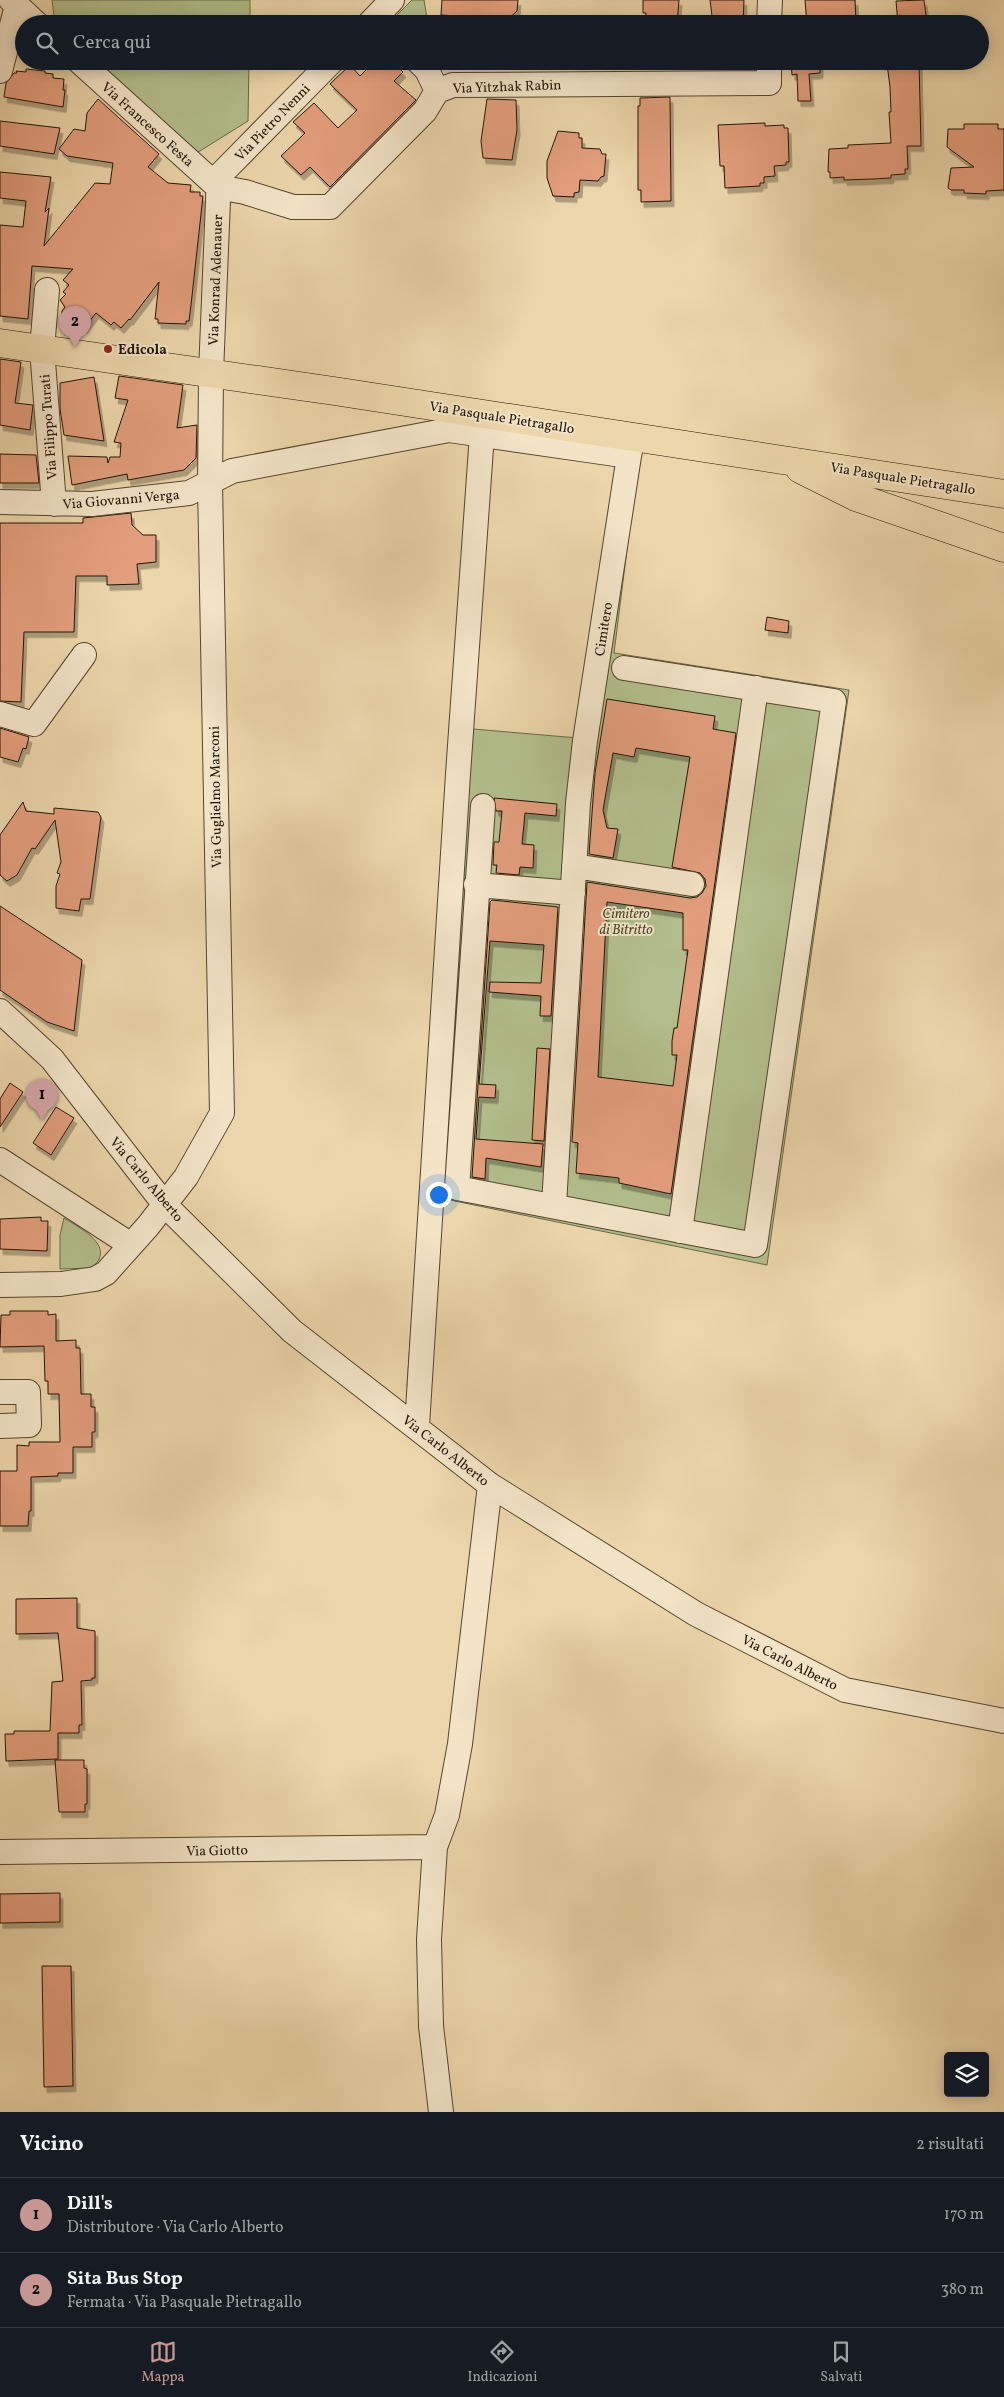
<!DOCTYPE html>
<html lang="it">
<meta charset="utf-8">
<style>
:root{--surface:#171b24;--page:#242831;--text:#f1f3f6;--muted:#9ea1a6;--line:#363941;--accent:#c59692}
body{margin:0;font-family:Vollkorn,serif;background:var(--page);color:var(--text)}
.controls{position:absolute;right:15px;bottom:15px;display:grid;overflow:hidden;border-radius:5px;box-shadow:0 2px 12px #0003}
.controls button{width:45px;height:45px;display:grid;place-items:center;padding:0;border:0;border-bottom:1px solid var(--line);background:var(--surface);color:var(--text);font:25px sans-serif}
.you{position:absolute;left:438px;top:1194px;width:18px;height:18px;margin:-12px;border:4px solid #fff;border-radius:50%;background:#1a73e8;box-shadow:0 0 0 8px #1a73e833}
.badge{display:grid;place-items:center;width:32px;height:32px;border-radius:50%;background:var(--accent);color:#111;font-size:16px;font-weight:700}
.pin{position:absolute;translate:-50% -41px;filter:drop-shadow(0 1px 2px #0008)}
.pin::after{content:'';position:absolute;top:26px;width:18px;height:15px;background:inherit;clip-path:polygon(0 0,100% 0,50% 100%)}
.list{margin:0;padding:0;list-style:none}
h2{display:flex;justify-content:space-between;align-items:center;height:65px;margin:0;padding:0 20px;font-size:21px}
h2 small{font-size:16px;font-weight:400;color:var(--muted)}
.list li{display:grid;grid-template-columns:32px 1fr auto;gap:15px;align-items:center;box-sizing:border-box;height:75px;padding:0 20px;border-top:1px solid var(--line)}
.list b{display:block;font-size:19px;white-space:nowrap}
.list p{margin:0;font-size:16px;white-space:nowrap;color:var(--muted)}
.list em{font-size:16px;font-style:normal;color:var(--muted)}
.icon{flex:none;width:28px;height:28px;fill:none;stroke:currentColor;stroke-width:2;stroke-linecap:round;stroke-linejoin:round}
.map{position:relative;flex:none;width:1004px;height:2112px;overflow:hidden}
.search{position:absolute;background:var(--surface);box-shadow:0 2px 12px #0003;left:15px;right:15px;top:15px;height:55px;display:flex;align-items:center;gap:12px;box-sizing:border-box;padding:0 18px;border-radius:28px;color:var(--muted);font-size:19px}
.sheet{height:215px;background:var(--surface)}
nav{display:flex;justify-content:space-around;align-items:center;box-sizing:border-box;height:70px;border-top:1px solid var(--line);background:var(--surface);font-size:14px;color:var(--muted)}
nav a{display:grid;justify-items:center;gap:2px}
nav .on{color:var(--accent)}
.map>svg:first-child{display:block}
.green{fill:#b3bf8d;stroke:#6a6a48}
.building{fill:#e39e7d;stroke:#221404;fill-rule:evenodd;filter:url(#shadow)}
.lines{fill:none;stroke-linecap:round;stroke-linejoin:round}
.minor-casing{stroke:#54442e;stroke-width:26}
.major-casing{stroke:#221404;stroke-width:29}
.minor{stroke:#f3e4c8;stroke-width:24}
.major{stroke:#ecd6ab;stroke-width:28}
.poi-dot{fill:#8f2418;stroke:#f3e4c8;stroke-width:2}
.labels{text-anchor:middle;stroke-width:4;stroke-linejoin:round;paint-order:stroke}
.street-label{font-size:14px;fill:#221404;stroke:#f3e4c8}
.poi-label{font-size:14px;font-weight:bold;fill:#221404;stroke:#f3e4c8;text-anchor:start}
.park-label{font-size:14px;font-style:italic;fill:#4e472d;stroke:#f3e4c8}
</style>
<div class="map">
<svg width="1004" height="2112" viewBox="0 0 1004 2112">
<defs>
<filter id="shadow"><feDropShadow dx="3" dy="5.5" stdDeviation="0" flood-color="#0004"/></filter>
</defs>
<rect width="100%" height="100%" fill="#ecd6ab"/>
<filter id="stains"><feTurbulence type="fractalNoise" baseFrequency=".004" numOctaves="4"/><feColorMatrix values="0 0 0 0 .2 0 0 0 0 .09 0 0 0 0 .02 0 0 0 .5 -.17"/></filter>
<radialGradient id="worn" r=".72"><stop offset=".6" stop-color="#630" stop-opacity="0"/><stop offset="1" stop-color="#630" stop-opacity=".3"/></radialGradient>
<path class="green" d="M 52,0 L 250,0 L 250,24 L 55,24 Z
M 412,0 L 424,0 L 428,24 L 394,24 L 391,21 Z
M 94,61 L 249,61 L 248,121 L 195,154 Z
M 636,478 L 614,653 L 849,690 L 767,1265 L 440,1198 L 422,1394 L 407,1387 L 420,1194 L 473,729 L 578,738 Z
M 64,1218 C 78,1227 119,1247 91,1268 L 60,1269 L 60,1235 Z"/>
<path class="building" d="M 442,0 L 518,0 L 517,11 L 503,24 L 462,24 L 456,16 L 441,15 Z
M 643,0 L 679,0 L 677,24 L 647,24 L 646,13 L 643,13 Z
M 710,0 L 744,0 L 743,24 L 713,24 Z
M 805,0 L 855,0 L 856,23 L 807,24 Z
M 924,0 L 927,24 L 898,24 L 896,1 Z
M 375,61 L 392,61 L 403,72 L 394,81 L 416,100 L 414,102 L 330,187 L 310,167 L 301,175 L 281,156 L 305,133 L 293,122 L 314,103 L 338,128 L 357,110 L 330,84 L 350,65 L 360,76 Z
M 791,61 L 820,61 L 820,73 L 809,74 L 811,101 L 798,101 L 797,74 L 792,75 Z
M 889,61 L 919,61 L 921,146 L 907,146 L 908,169 L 905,169 L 905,174 L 891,175 L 891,178 L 873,179 L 844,180 L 844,177 L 830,178 L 830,172 L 828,172 L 829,149 L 848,148 L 848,145 L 891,143 L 889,112 L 891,112 L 890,87 L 887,64 Z
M 26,69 L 45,71 L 45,73 L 53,74 L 53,78 L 64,79 L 63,90 L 65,90 L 63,107 L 4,97 L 6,83 L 14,73 L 17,73 L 16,71 L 26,72 Z
M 670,97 L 671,201 L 641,202 L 641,190 L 638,190 L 638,106 L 640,106 L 640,98 Z
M 98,99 L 159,154 L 148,167 L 168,183 L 191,185 L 190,192 L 200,192 L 200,196 L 203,196 L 191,305 L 189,321 L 186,321 L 186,324 L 158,323 L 158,319 L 155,319 L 159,282 L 130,320 L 129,319 L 121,328 L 114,322 L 111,325 L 96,313 L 84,328 L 71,318 L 62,330 L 62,311 L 65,307 L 60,300 L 66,294 L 63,292 L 69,285 L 63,280 L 73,269 L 32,266 L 28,319 L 0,316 L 0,225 L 23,227 L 26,201 L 0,198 L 0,172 L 51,177 L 45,212 L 49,208 L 44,246 L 95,183 L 110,184 L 113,163 L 67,156 L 59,149 L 74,129 L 85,131 L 87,113 Z
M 487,99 L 516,100 L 517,130 L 512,160 L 483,158 L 481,141 Z
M 0,121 L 60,128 L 54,154 L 0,146 Z
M 765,123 L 765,126 L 784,125 L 784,128 L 788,128 L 789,162 L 786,162 L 786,165 L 774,166 L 775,176 L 764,177 L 764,183 L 760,183 L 760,186 L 725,188 L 724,166 L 720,166 L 718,125 Z
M 964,124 L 998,124 L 998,129 L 1004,129 L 1004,190 L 986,191 L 986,194 L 964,193 L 964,190 L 951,190 L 948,188 L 951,168 L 974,167 L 947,147 L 948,129 L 964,129 Z
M 558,131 L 579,133 L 579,138 L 582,138 L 582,148 L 600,149 L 602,154 L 606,154 L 604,176 L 601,177 L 598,181 L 580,180 L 579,192 L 574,193 L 574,197 L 553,196 L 547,178 L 547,161 Z
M 0,359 L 21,362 L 15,403 L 33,405 L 30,430 L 0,425 Z
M 119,376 L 183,385 L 177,428 L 197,425 L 196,458 L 184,470 L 128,480 L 127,474 L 72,485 L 68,456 L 107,457 L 108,463 L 110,457 L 120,457 L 121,443 L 114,442 L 128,400 L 115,398 Z
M 94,377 L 104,441 L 64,435 L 60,409 L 60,383 Z
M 0,454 L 36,455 L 39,483 L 0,483 Z
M 131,513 L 132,525 L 143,535 L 156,535 L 156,562 L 137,564 L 139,584 L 107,585 L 107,576 L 76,576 L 74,632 L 24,632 L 21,702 L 0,701 L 0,523 L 83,523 L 83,518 Z
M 767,617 L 789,621 L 788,633 L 765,630 Z
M 607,699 L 715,716 L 713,729 L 736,733 L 671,1194 L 619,1183 L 619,1178 L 576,1173 L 578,1143 L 572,1142 L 587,882 L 690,898 L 697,897 L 702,893 L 706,886 L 705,879 L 700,873 L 672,867 L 690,757 L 636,748 L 634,757 L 613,753 L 603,810 L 607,828 L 618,829 L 613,858 L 589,854 L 595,773 ZM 607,902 L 683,913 L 683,950 L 688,950 L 677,1028 L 674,1028 L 672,1041 L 672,1055 L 677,1055 L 673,1086 L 598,1077 Z
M 0,728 L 29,737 L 26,749 L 23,748 L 18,762 L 0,757 Z
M 494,798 L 557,804 L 556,816 L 525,813 L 522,844 L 534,845 L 533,868 L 520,867 L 519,875 L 496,873 L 497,865 L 493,865 L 494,842 L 499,842 L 502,811 L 496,811 Z
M 23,802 L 26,811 L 54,814 L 54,808 L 98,812 L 101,817 L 90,899 L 81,899 L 79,911 L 56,908 L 56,886 L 60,874 L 57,873 L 61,862 L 55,820 L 35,849 L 32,848 L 17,875 L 7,881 L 0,875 L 0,835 Z
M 492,900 L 558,907 L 551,1016 L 540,1016 L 541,996 L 489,992 L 490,982 L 541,983 L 544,945 L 490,941 L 479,1084 L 496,1085 L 495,1098 L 479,1097 L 476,1139 L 543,1144 L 541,1167 L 486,1158 L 485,1179 L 472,1177 L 490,902 Z
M 0,906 L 82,960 L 74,1031 L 47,1022 L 0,990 Z
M 537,1048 L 550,1049 L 544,1141 L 532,1140 Z
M 10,1083 L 23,1092 L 0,1127 L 0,1099 Z
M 56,1107 L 74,1118 L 51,1155 L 33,1143 Z
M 41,1217 L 41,1221 L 48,1221 L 47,1251 L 0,1249 L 0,1219 Z
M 10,1311 L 48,1311 L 48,1315 L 56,1314 L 56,1341 L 76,1340 L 76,1348 L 80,1348 L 81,1394 L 91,1394 L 91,1407 L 95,1407 L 95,1432 L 92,1432 L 92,1447 L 73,1447 L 73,1473 L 58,1473 L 58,1476 L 31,1477 L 31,1511 L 29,1511 L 28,1526 L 0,1526 L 0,1471 L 17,1471 L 17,1445 L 29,1446 L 29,1442 L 60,1442 L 59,1394 L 48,1394 L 48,1381 L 45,1381 L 44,1346 L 0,1347 L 1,1315 L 10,1315 Z
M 77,1598 L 77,1628 L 95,1631 L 95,1678 L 92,1678 L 92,1680 L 81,1681 L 82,1725 L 79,1725 L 79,1733 L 58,1733 L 58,1759 L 6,1761 L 5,1734 L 14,1734 L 14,1731 L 50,1731 L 52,1682 L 63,1681 L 58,1633 L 16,1634 L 16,1599 Z
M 55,1760 L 84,1760 L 84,1768 L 87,1769 L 87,1804 L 85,1804 L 85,1812 L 59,1812 Z
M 60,1893 L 60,1922 L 0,1923 L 0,1894 Z
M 42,1966 L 71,1966 L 73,2086 L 44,2087 Z"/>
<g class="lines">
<defs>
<path id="minor" d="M 11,0 L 37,24
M 369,24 L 392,0
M 769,24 L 770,0
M 79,61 L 218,187
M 418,61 L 427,70 L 437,91
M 0,71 L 17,6
M 218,187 L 245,192 L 293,207 L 330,207 L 425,111 L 437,91 L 453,85 L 769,83 L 769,61
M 47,290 L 42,349 L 54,504
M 0,502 L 92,504 L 189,493 L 232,471 L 449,430 L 629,456 L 632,441
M 0,714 L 34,724 L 84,655
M 483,806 L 457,1188 L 755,1245 L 834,701 L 624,668
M 574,866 L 692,884
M 476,885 L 573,893
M 0,1011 L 52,1059 L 165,1205 L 292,1331 L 490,1485 L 696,1614 L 845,1690 L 1004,1721
M 0,1160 L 131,1245
M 554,1205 L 578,803 L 585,741 L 629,456
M 680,1231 L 756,688
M 0,1285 L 61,1284 L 95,1279 L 106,1273 L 148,1226 L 186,1177 L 222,1113 L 210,484 L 211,373 L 219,176 L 332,61
M 0,1392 L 28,1392 L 29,1425 L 0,1426
M 417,1426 L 458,774 L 482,434
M 0,1852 L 435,1847
M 441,2112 L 431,2026 L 429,1939 L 435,1847 L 447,1815 L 460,1744 L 490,1485"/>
<path id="major" d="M 0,343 L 334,391 L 1004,494
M 800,469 L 856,497 L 1004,548"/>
</defs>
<use href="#minor" class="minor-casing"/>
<use href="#major" class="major-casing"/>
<use href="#minor" class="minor"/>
<use href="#major" class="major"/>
</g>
<circle class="poi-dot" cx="108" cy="349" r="5"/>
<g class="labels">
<g class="street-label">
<text transform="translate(507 86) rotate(-2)" y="5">Via Yitzhak Rabin</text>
<text transform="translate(272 122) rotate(-46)" y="5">Via Pietro Nenni</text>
<text transform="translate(148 124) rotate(42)" y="5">Via Francesco Festa</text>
<text transform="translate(215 280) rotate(-88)" y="5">Via Konrad Adenauer</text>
<text transform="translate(502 417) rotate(9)" y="5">Via Pasquale Pietragallo</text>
<text transform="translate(48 427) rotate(-94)" y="5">Via Filippo Turati</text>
<text transform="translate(903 478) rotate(9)" y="5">Via Pasquale Pietragallo</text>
<text transform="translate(121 499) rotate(-5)" y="5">Via Giovanni Verga</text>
<text transform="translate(603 629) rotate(-81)" y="5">Cimitero</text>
<text transform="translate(215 797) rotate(-91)" y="5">Via Guglielmo Marconi</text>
<text transform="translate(147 1179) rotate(50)" y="5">Via Carlo Alberto</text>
<text transform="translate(446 1450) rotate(38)" y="5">Via Carlo Alberto</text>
<text transform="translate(790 1662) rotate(27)" y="5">Via Carlo Alberto</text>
<text transform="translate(217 1850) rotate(-1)" y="5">Via Giotto</text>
</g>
<g class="poi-label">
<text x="118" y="354">Edicola</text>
</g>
<g class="park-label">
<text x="626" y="918">Cimitero<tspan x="626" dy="16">di Bitritto</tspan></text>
</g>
</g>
<rect width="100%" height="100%" filter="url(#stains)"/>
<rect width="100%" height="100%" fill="url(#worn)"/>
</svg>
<div class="controls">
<button><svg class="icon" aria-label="layers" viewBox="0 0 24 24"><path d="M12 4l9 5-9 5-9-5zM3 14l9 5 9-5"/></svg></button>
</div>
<div class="you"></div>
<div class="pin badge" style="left:42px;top:1120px">1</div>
<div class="pin badge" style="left:75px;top:347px">2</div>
<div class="search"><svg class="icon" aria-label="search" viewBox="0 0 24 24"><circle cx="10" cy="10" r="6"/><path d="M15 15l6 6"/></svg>Cerca qui</div>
</div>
<section class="sheet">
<h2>Vicino<small>2 risultati</small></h2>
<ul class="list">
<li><span class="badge">1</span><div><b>Dill's</b><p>Distributore · Via Carlo Alberto</p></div><em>170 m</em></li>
<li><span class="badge">2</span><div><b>Sita Bus Stop</b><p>Fermata · Via Pasquale Pietragallo</p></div><em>380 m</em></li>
</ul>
</section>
<nav>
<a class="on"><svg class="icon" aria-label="map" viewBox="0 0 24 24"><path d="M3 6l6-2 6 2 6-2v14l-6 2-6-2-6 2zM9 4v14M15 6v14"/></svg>Mappa</a>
<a><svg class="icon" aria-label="directions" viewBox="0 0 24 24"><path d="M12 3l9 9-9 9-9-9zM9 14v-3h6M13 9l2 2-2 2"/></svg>Indicazioni</a>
<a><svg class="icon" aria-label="saved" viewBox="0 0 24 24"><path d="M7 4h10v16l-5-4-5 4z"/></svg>Salvati</a>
</nav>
